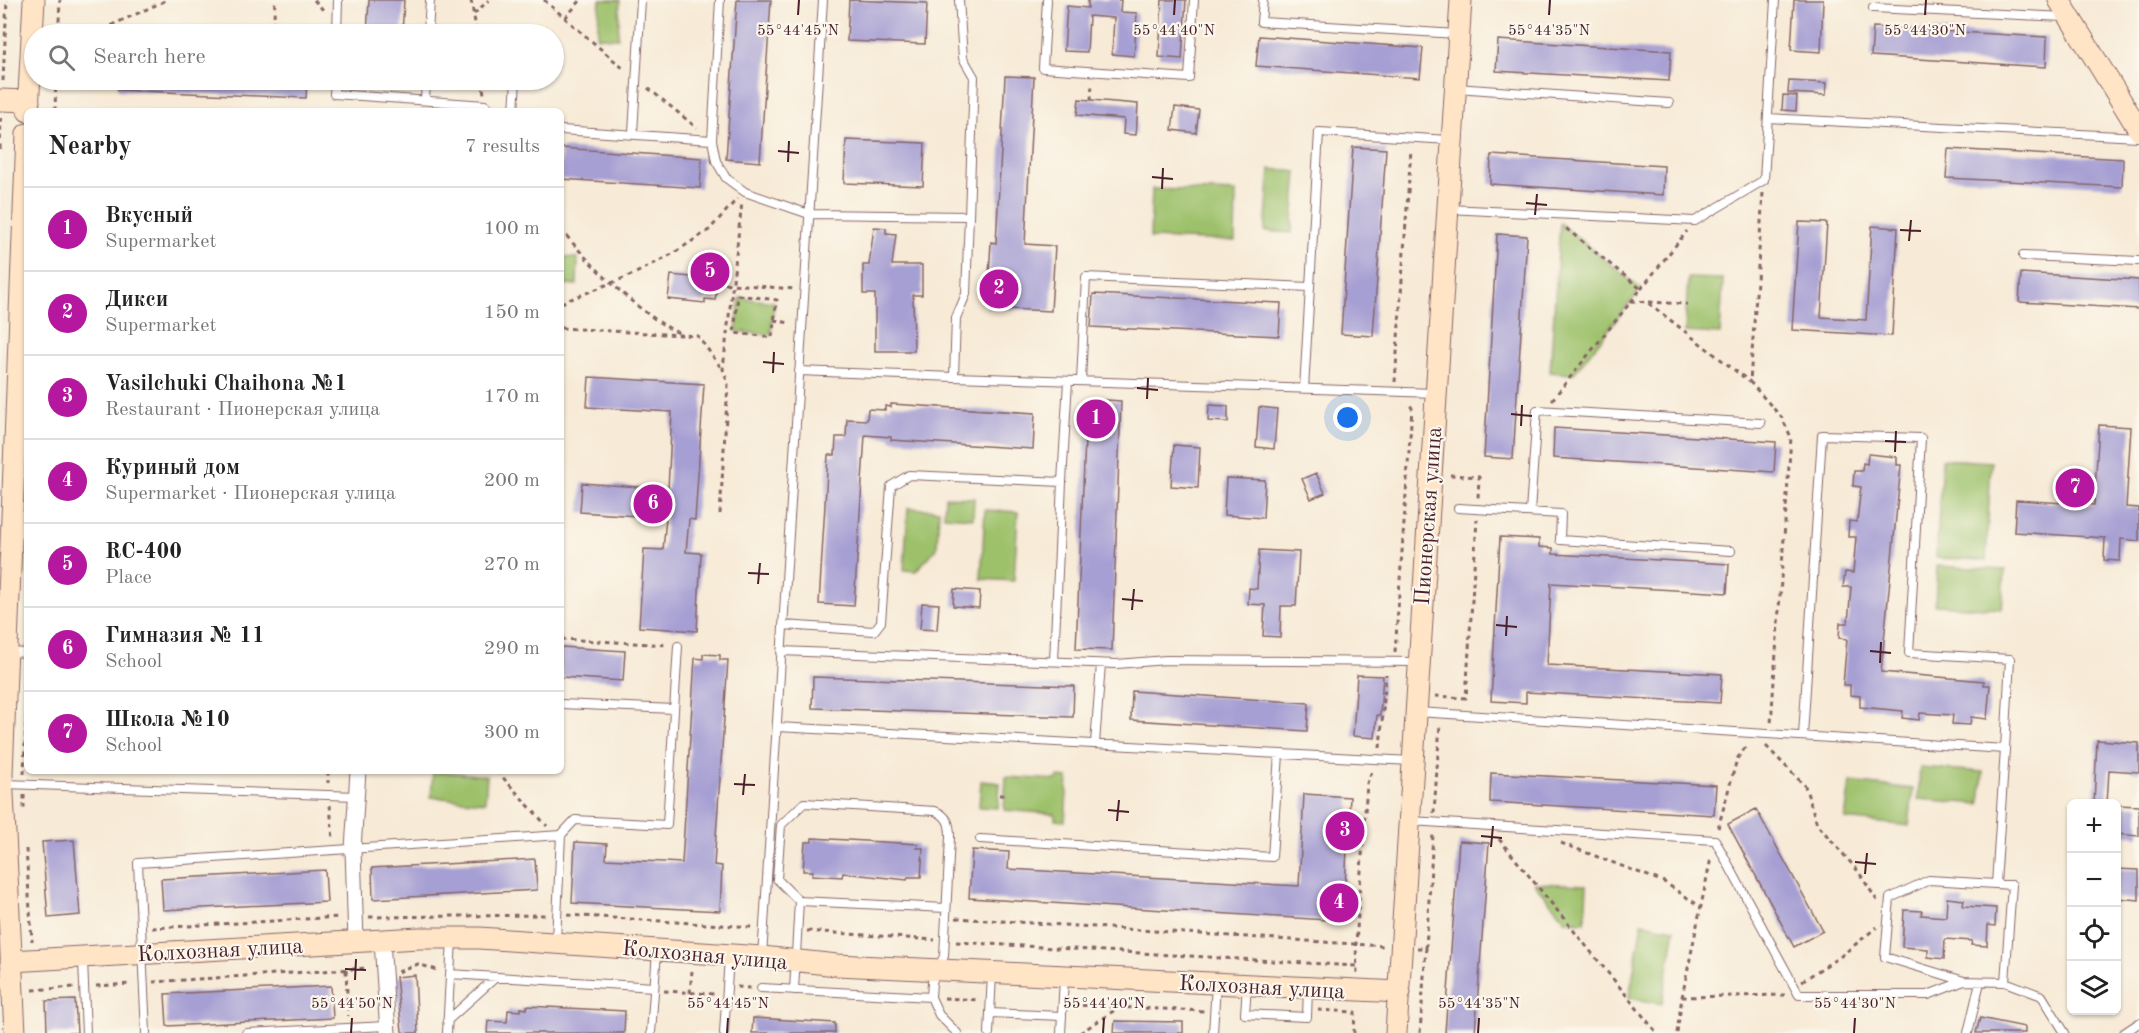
<!DOCTYPE html>
<meta charset="utf-8">
<style>
:root{--surface:#fff;--page:#f2f2f2;--text:#222;--muted:#767676;--line:#e0e0e0;--accent:#b5179e}
body{margin:0;font-family:"Old Standard TT",serif;background:var(--page);color:var(--text)}
.controls{position:absolute;right:18px;bottom:18px;display:grid;overflow:hidden;border-radius:9px;box-shadow:0 2px 4px #0004}
.controls button{width:54px;height:54px;display:grid;place-items:center;padding:0;border:0;border-bottom:2px solid var(--line);background:var(--surface);color:var(--text);font:30px sans-serif}
.you{position:absolute;left:1348px;top:418px;width:21px;height:21px;margin:-15px;border:4px solid #fff;border-radius:50%;background:#1a73e8;box-shadow:0 0 0 9px #1a73e833}
.badge{display:grid;place-items:center;width:39px;height:39px;border-radius:50%;background:var(--accent);color:#fff;font-size:20px;font-weight:700}
.pin{position:absolute;translate:-50% -50%;border:3px solid #fff;box-shadow:0 2px 6px #0006}
.list{margin:0;padding:0;list-style:none}
h2{display:flex;justify-content:space-between;align-items:center;height:78px;margin:0;padding:0 24px;font-size:26px}
h2 small{font-size:20px;font-weight:400;color:var(--muted)}
.list li{display:grid;grid-template-columns:39px 1fr auto;gap:18px;align-items:center;box-sizing:border-box;height:84px;padding:0 24px;border-top:2px solid var(--line)}
.list b{display:block;font-size:22px;white-space:nowrap}
.list p{margin:0;font-size:20px;white-space:nowrap;color:var(--muted)}
.list em{font-size:20px;font-style:normal;color:var(--muted)}
.icon{flex:none;width:33px;height:33px;fill:none;stroke:currentColor;stroke-width:2;stroke-linecap:round;stroke-linejoin:round}
.map{position:relative;flex:none;width:2139px;height:1033px;overflow:hidden}
.search{position:absolute;background:var(--surface);box-shadow:0 2px 4px #0004;left:24px;top:24px;width:540px;height:66px;display:flex;align-items:center;gap:15px;box-sizing:border-box;padding:0 21px;border-radius:33px;color:var(--muted);font-size:22px}
.panel{position:absolute;background:var(--surface);box-shadow:0 2px 4px #0004;left:24px;top:108px;width:540px;height:666px;border-radius:9px}
.map>svg:first-child{display:block}
.green{fill:#9dc16b;stroke:#74704b;stroke-width:1.5}
.building{fill:#a69fd3}
.lines{fill:none;stroke-linecap:round;stroke-linejoin:round}
.lane-casing{stroke:#876667;stroke-width:10}
.street-casing{stroke:#876667;stroke-width:17}
.secondary-casing{stroke:#876667;stroke-width:23}
.path{stroke:#876667;stroke-width:3;stroke-dasharray:4.5 4.5;stroke-linecap:butt}
.lane{stroke:#fff;stroke-width:8}
.street{stroke:#fff;stroke-width:15}
.secondary{stroke:#ffe4c6;stroke-width:21}
.ticks{fill:none;stroke:#4a1f2b;stroke-width:2}
.labels{text-anchor:middle;stroke-width:4.5;stroke-linejoin:round;paint-order:stroke}
.street-label{font-size:22px;fill:#4a1f2b;stroke:#fbf7ec}
.ticks-label{font-size:15px;text-anchor:middle;fill:#4a1f2b;stroke:#fbf7ec;stroke-width:4.5;stroke-linejoin:round;paint-order:stroke}
</style>
<div class="map">
<svg width="2139" height="1033" viewBox="0 0 2139 1033">
<rect width="100%" height="100%" fill="#fbf7ec"/>
<filter id="ink" filterUnits="userSpaceOnUse"><feTurbulence type="fractalNoise" baseFrequency=".0167" numOctaves="2"/><feDisplacementMap in="SourceGraphic" scale="12" xChannelSelector="R" yChannelSelector="G"/><feConvolveMatrix kernelMatrix="1 2 1 2 8 2 1 2 1" color-interpolation-filters="sRGB"/></filter>
<filter id="wash" filterUnits="userSpaceOnUse"><feTurbulence type="fractalNoise" baseFrequency=".008" numOctaves="4" result="noise"/><feDisplacementMap in="SourceGraphic" scale="24" xChannelSelector="R" yChannelSelector="G"/><feGaussianBlur stdDeviation="1.35" result="paint"/><feColorMatrix in="noise" values="0 0 0 0 0 0 0 0 0 0 0 0 0 0 0 0 0 1.4 0 .05"/><feComposite in="paint" operator="in"/></filter>
<g filter="url(#wash)">
<rect width="100%" height="100%" fill="#f7ead6"/>
<path class="green" d="M 600,0 L 620,0 L 618,38 L 597,37 Z
M 1270,169 L 1297,172 L 1292,233 L 1265,231 Z
M 1152,189 L 1236,192 L 1235,241 L 1150,238 Z
M 1560,223 L 1641,289 L 1573,374 L 1550,372 Z
M 561,257 L 578,258 L 577,285 L 561,284 Z
M 1688,278 L 1723,279 L 1720,334 L 1685,332 Z
M 740,298 L 774,302 L 771,335 L 736,331 Z
M 1942,459 L 1991,462 L 1986,560 L 1936,558 Z
M 945,497 L 974,498 L 973,518 L 944,516 Z
M 908,508 L 939,510 L 937,548 L 916,571 L 904,570 Z
M 985,510 L 1018,512 L 1014,581 L 981,579 Z
M 1937,566 L 2005,570 L 2002,609 L 1935,605 Z
M 1920,767 L 1983,772 L 1980,804 L 1918,799 Z
M 433,771 L 487,776 L 485,802 L 431,797 Z
M 1006,777 L 1057,780 L 1058,777 L 1068,778 L 1065,821 L 1055,820 L 1055,814 L 1004,810 Z
M 981,781 L 1000,783 L 998,808 L 979,807 Z
M 1850,782 L 1913,789 L 1909,826 L 1845,819 Z
M 1534,883 L 1587,885 L 1585,922 L 1566,921 Z
M 1642,923 L 1675,929 L 1662,1004 L 1629,998 Z"/>
<g id="blocks">
<path class="building" d="M 369,0 L 404,0 L 402,34 L 367,34 Z
M 737,0 L 771,0 L 760,162 L 726,159 Z
M 849,0 L 927,3 L 925,44 L 847,41 Z
M 1088,0 L 1121,0 L 1120,12 L 1137,13 L 1134,56 L 1112,54 L 1114,18 L 1089,16 L 1087,52 L 1064,51 L 1067,6 L 1088,8 Z
M 1162,0 L 1186,0 L 1182,59 L 1159,57 Z
M 1794,0 L 1823,0 L 1821,52 L 1791,50 Z
M 1873,27 L 2047,37 L 2046,67 L 1871,56 Z
M 1259,36 L 1423,48 L 1420,78 L 1256,66 Z
M 1498,40 L 1671,51 L 1669,81 L 1496,71 Z
M 1005,76 L 1034,77 L 1025,244 L 1055,246 L 1051,311 L 987,308 L 991,242 L 996,243 Z
M 118,80 L 307,80 L 306,98 L 118,90 Z
M 1789,81 L 1827,83 L 1826,95 L 1788,93 Z
M 1783,95 L 1797,96 L 1796,111 L 1782,110 Z
M 1079,99 L 1138,104 L 1136,135 L 1123,134 L 1124,119 L 1077,115 Z
M 1175,107 L 1199,110 L 1196,133 L 1172,130 Z
M 846,140 L 925,143 L 923,186 L 844,183 Z
M 1353,147 L 1386,149 L 1373,336 L 1341,334 Z
M 561,148 L 702,158 L 700,188 L 561,179 Z
M 1948,149 L 2123,159 L 2122,187 L 1946,178 Z
M 1491,155 L 1664,166 L 1663,195 L 1490,184 Z
M 1799,222 L 1827,223 L 1821,317 L 1866,320 L 1872,226 L 1898,228 L 1892,336 L 1792,330 Z
M 874,227 L 886,228 L 886,233 L 896,234 L 892,265 L 922,265 L 922,295 L 913,295 L 914,351 L 875,351 L 875,294 L 863,294 L 863,265 L 869,265 Z
M 1497,234 L 1527,236 L 1513,459 L 1484,457 Z
M 708,265 L 716,269 L 713,287 L 717,288 L 715,300 L 705,299 L 705,303 L 668,299 L 671,275 L 702,278 L 704,269 Z
M 2021,273 L 2139,280 L 2139,309 L 2019,302 Z
M 1093,294 L 1281,303 L 1279,336 L 1091,327 Z
M 589,377 L 704,384 L 695,520 L 689,519 L 686,552 L 701,553 L 697,631 L 639,627 L 644,549 L 663,550 L 666,518 L 580,512 L 582,483 L 668,489 L 672,412 L 587,407 Z
M 1091,399 L 1121,401 L 1112,650 L 1076,649 L 1085,439 L 1089,439 Z
M 891,404 L 1035,413 L 1033,449 L 891,440 L 891,437 L 865,435 L 854,606 L 819,604 L 828,455 L 835,455 L 836,437 L 846,437 L 847,419 L 867,420 L 868,409 L 885,410 L 885,406 L 891,407 Z
M 1209,405 L 1228,406 L 1228,422 L 1208,421 Z
M 1259,407 L 1277,409 L 1274,449 L 1256,447 Z
M 2099,425 L 2131,427 L 2126,507 L 2139,508 L 2139,541 L 2121,539 L 2120,561 L 2104,560 L 2105,538 L 2014,532 L 2016,500 L 2094,505 Z
M 1554,428 L 1776,442 L 1774,472 L 1553,458 Z
M 1174,445 L 1200,447 L 1198,488 L 1171,486 Z
M 1868,454 L 1897,457 L 1897,465 L 1901,465 L 1881,672 L 1984,681 L 1984,685 L 1990,685 L 1987,719 L 1971,717 L 1970,725 L 1952,724 L 1953,715 L 1920,713 L 1919,720 L 1902,718 L 1903,711 L 1860,707 L 1860,696 L 1850,695 L 1850,685 L 1843,685 L 1847,639 L 1839,638 L 1840,623 L 1848,623 L 1851,587 L 1843,587 L 1845,572 L 1853,573 L 1856,537 L 1848,537 L 1849,521 L 1857,522 L 1860,494 L 1861,487 L 1853,486 L 1854,471 L 1862,471 L 1863,463 L 1867,464 Z
M 1316,473 L 1325,493 L 1311,499 L 1302,479 Z
M 1226,478 L 1265,480 L 1263,518 L 1224,515 Z
M 1500,537 L 1539,539 L 1539,547 L 1553,548 L 1553,554 L 1729,564 L 1727,593 L 1551,583 L 1547,665 L 1722,674 L 1720,703 L 1526,692 L 1526,703 L 1491,701 Z
M 1259,550 L 1299,552 L 1296,606 L 1281,606 L 1280,637 L 1263,636 L 1265,605 L 1248,604 L 1249,588 L 1257,589 Z
M 954,589 L 980,591 L 979,608 L 953,606 Z
M 922,603 L 939,604 L 937,630 L 920,629 Z
M 561,647 L 625,651 L 623,681 L 561,677 Z
M 703,654 L 720,655 L 720,660 L 728,660 L 714,865 L 722,866 L 720,911 L 572,903 L 575,842 L 607,844 L 606,859 L 682,863 L 695,658 L 703,659 Z
M 1357,675 L 1383,676 L 1380,715 L 1377,715 L 1375,738 L 1353,736 Z
M 813,677 L 1074,686 L 1073,717 L 812,708 Z
M 1132,691 L 1309,703 L 1307,731 L 1131,720 Z
M 2097,740 L 2139,743 L 2139,772 L 2109,770 L 2107,804 L 2094,804 Z
M 1491,773 L 1716,785 L 1714,815 L 1490,802 Z
M 1304,794 L 1350,797 L 1343,921 L 969,898 L 972,850 L 1009,852 L 1008,869 L 1299,886 Z
M 2116,805 L 2139,806 L 2139,836 L 2116,834 Z
M 1756,809 L 1823,931 L 1794,947 L 1728,824 Z
M 812,838 L 918,844 L 917,848 L 923,848 L 921,877 L 908,877 L 907,880 L 843,873 L 842,877 L 812,875 L 813,871 L 803,871 L 805,842 L 812,842 Z
M 74,840 L 80,915 L 48,918 L 42,842 Z
M 1459,841 L 1489,843 L 1475,1033 L 1445,1033 Z
M 535,859 L 537,890 L 373,899 L 372,868 Z
M 2116,869 L 2139,870 L 2139,900 L 2116,898 Z
M 325,870 L 327,902 L 163,910 L 161,879 Z
M 1947,898 L 1964,900 L 1963,906 L 1996,908 L 1995,926 L 1988,925 L 1987,946 L 1971,945 L 1972,941 L 1945,939 L 1944,959 L 1928,957 L 1928,949 L 1902,947 L 1904,910 L 1922,911 L 1921,915 L 1946,917 Z
M 415,975 L 418,1033 L 404,1033 L 402,1031 L 396,977 Z
M 331,986 L 333,1018 L 167,1026 L 165,994 Z
M 75,1000 L 77,1033 L 47,1033 L 46,1001 Z
M 527,1006 L 625,1011 L 624,1033 L 487,1033 L 488,1021 L 507,1022 L 508,1010 L 521,1011 L 521,1008 L 527,1009 Z
M 753,1018 L 835,1023 L 835,1033 L 752,1033 Z
M 1980,1018 L 2025,1027 L 2025,1033 L 1976,1033 Z
M 1115,1021 L 1183,1022 L 1183,1033 L 1114,1033 Z"/>
</g>
</g>
<g filter="url(#ink)">
<use href="#blocks" fill-opacity="0" stroke="#876667" stroke-width="1.5"/>
<g class="lines">
<defs>
<path id="lane" d="M 959,0 L 963,58 L 974,77 L 969,216
M 1047,0 L 1043,68 L 1189,78 L 1194,0
M 1263,0 L 1261,22 L 1457,34
M 1873,8 L 2065,17
M 34,32 L 93,34
M 337,34 L 338,0
M 428,34 L 430,0
M 335,80 L 334,94 L 485,105 L 492,111
M 1456,88 L 1669,103
M 425,100 L 426,80
M 514,111 L 516,80
M 1768,118 L 2139,137
M 561,130 L 712,140 L 716,161 L 726,178 L 745,192 L 809,214 L 969,216 L 966,294 L 956,318 L 954,377 L 1435,393
M 633,133 L 641,0
M 712,140 L 720,0
M 1448,209 L 1695,221 L 1764,180 L 1775,0
M 2023,256 L 2139,261
M 1310,287 L 1319,132 L 1449,140
M 799,371 L 954,377
M 1081,381 L 1086,277 L 1310,287 L 1304,389
M 1458,508 L 1561,514 L 1560,540 L 1731,551
M 1530,512 L 1537,410 L 1761,423
M 12,530 L 27,531
M 783,625 L 874,631 L 881,622 L 891,486 L 909,475 L 1062,482 L 1068,381
M 781,651 L 1117,664 L 1166,660 L 1417,662
M 8,652 L 27,653
M 1054,661 L 1062,482
M 561,704 L 674,709
M 1417,712 L 2005,749 L 2010,659 L 1909,653 L 1921,438 L 1822,435 L 1803,736
M 777,727 L 1411,761
M 1095,744 L 1101,664
M 5,784 L 357,796
M 1411,821 L 1715,840 L 1799,995 L 1928,995 L 1964,981 L 2005,982 L 2012,885 L 1929,880 L 1890,898 L 1885,957 L 1964,981
M 980,839 L 1272,857 L 1279,754
M 1996,884 L 2005,749
M 799,901 L 777,879 L 781,825 L 804,803 L 935,811 C 948,816 950,824 950,837 L 944,956 L 932,982 L 931,997 L 939,1015 L 957,1033
M 556,940 L 561,835 L 575,820 L 667,825 L 678,646
M 762,957 L 823,0
M 83,960 L 86,1033
M 450,974 L 654,987
M 2005,982 L 2042,996 L 2065,1033
M 1247,985 L 1245,1014 L 1307,1017 L 1308,989
M 761,988 L 931,997
M 794,990 L 799,901 L 946,908
M 990,1013 L 1062,1016
M 447,1021 L 496,977
M 146,1033 L 138,863 L 561,835
M 246,1033 L 387,1026
M 447,1033 L 452,939
M 651,1033 L 657,951
M 724,1033 L 729,957
M 989,1033 L 992,975
M 1061,1033 L 1064,978
M 1213,1033 L 1216,984
M 1968,1033 L 1980,982
M 2124,1033 L 2139,1023"/>
<path id="street" d="M 382,940 L 388,1033
M 356,942 L 353,849 L 358,771"/>
<path id="secondary" d="M 2059,0 L 2139,130
M 0,100 L 29,101
M 28,111 L 34,0
M 11,961 L 419,938 L 479,938 L 762,957 L 837,965 L 1400,992
M 15,1033 L 2,774 L 27,134
M 1396,1033 L 1461,0"/>
</defs>
<use href="#lane" class="lane-casing"/>
<use href="#street" class="street-casing"/>
<use href="#secondary" class="secondary-casing"/>
<path class="path" d="M 314,0 L 325,12
M 471,0 L 477,34
M 544,0 L 624,69
M 474,14 L 489,0
M 565,18 L 581,0
M 59,21 L 60,0
M 103,29 L 167,0
M 273,34 L 275,0
M 482,80 L 484,94
M 3,81 L 7,0
M 648,88 L 697,128
M 1091,100 L 1092,82
M 55,111 L 56,80
M 0,149 L 1,118
M 1763,193 L 1750,382 L 1782,418 L 1791,437 L 1771,724
M 561,229 C 587,262 643,318 681,334
M 707,282 L 794,289
M 1641,289 L 1687,231
M 738,295 L 777,300 L 772,337 L 734,333 Z
M 1631,301 L 1647,302 L 1750,382
M 1649,302 L 1687,304
M 561,303 L 634,274 L 674,253 L 709,230 L 737,199
M 774,320 L 790,323
M 561,328 L 698,336 L 722,369
M 1395,382 L 1411,149
M 1552,400 L 1641,289 L 1563,226
M 1450,475 L 1479,477 L 1478,498
M 720,514 L 728,384 L 723,369 L 742,202
M 561,639 L 667,645
M 1395,652 L 1412,408 L 1408,402
M 1435,696 L 1466,698 L 1477,519
M 1766,746 L 1805,786 L 1817,824 L 1858,871 L 1878,902
M 1380,748 L 1386,674
M 328,771 L 328,783
M 497,771 L 547,826
M 24,774 L 27,695
M 24,795 L 24,810
M 999,795 L 1005,795
M 330,805 L 333,840
M 1434,813 L 1440,724
M 1718,828 L 1737,759 L 1747,745
M 1499,839 L 1657,1033
M 1561,843 L 1664,882 L 1701,907
M 26,849 L 32,941
M 567,915 L 752,927
M 369,917 L 546,915
M 956,918 L 1384,946
M 152,928 L 340,917
M 807,931 L 935,940
M 956,942 L 1356,966
M 1417,948 L 1426,948 L 1433,834
M 346,970 L 348,1016
M 398,972 L 418,964 L 440,971
M 1357,973 L 1356,944 L 1367,783 L 1372,771
M 1802,981 L 1841,956 L 1877,927
M 153,982 L 368,968
M 96,986 L 131,984
M 737,987 L 751,988
M 33,990 L 75,987
M 664,991 L 714,994
M 690,993 L 692,971
M 1682,997 L 1785,995
M 944,998 L 980,1000
M 1073,1005 L 1204,1011
M 1318,1010 L 1355,1012 L 1354,1033
M 1080,1033 L 1118,1008
M 1420,1033 L 1426,948
M 1677,1033 L 1682,997 L 1711,858"/>
<use href="#lane" class="lane"/>
<use href="#street" class="street"/>
<use href="#secondary" class="secondary"/>
</g>
</g>
<path class="ticks" d="M 798,15 L 799,0M 1174,15 L 1175,0M 1549,15 L 1550,0M 1925,15 L 1926,0M 778,151 L 799,153M 788,162 L 789,141M 1152,177 L 1173,179M 1162,189 L 1163,168M 1526,203 L 1547,205M 1535,215 L 1537,194M 1900,230 L 1921,231M 1909,241 L 1911,220M 763,362 L 784,364M 773,373 L 774,352M 1137,388 L 1158,390M 1147,399 L 1148,378M 1511,414 L 1532,416M 1521,426 L 1522,405M 1885,441 L 1906,442M 1895,452 L 1896,431M 748,573 L 769,574M 758,584 L 760,563M 1122,599 L 1143,601M 1132,610 L 1134,589M 1496,625 L 1517,627M 1506,636 L 1507,616M 1870,651 L 1891,653M 1880,663 L 1881,642M 734,784 L 755,785M 743,795 L 745,774M 1108,810 L 1129,812M 1117,821 L 1119,800M 1481,836 L 1502,838M 1491,847 L 1493,826M 1855,862 L 1876,864M 1865,874 L 1867,853M 345,969 L 366,970M 355,980 L 356,959M 351,1033 L 352,1018M 727,1033 L 728,1018M 1103,1033 L 1104,1018M 1478,1033 L 1479,1018M 1854,1033 L 1855,1018"/>
<g class="labels">
<g class="street-label">
<text transform="translate(1427 516) rotate(-86)" y="8">Пионерская улица</text>
<text transform="translate(220 949) rotate(-3)" y="8">Колхозная улица</text>
<text transform="translate(705 954) rotate(5)" y="8">Колхозная улица</text>
<text transform="translate(1262 986) rotate(3)" y="8">Колхозная улица</text>
</g>
</g>
<g class="ticks-label">
<text x="798" y="35">55°44'45"N</text>
<text x="1174" y="35">55°44'40"N</text>
<text x="1549" y="35">55°44'35"N</text>
<text x="1925" y="35">55°44'30"N</text>
<text x="352" y="1008">55°44'50"N</text>
<text x="728" y="1008">55°44'45"N</text>
<text x="1104" y="1008">55°44'40"N</text>
<text x="1479" y="1008">55°44'35"N</text>
<text x="1855" y="1008">55°44'30"N</text>
</g>
</svg>
<div class="controls">
<button>+</button>
<button>−</button>
<button><svg class="icon" aria-label="locate" viewBox="0 0 24 24"><circle cx="12" cy="12" r="6"/><path d="M12 2v4M12 18v4M2 12h4M18 12h4"/></svg></button>
<button><svg class="icon" aria-label="layers" viewBox="0 0 24 24"><path d="M12 4l9 5-9 5-9-5zM3 14l9 5 9-5"/></svg></button>
</div>
<div class="you"></div>
<div class="pin badge" style="left:1096px;top:419px">1</div>
<div class="pin badge" style="left:999px;top:289px">2</div>
<div class="pin badge" style="left:1345px;top:831px">3</div>
<div class="pin badge" style="left:1339px;top:903px">4</div>
<div class="pin badge" style="left:710px;top:272px">5</div>
<div class="pin badge" style="left:653px;top:504px">6</div>
<div class="pin badge" style="left:2075px;top:488px">7</div>
<div class="search"><svg class="icon" aria-label="search" viewBox="0 0 24 24"><circle cx="10" cy="10" r="6"/><path d="M15 15l6 6"/></svg>Search here</div>
<section class="panel">
<h2>Nearby<small>7 results</small></h2>
<ul class="list">
<li><span class="badge">1</span><div><b>Вкусный</b><p>Supermarket</p></div><em>100 m</em></li>
<li><span class="badge">2</span><div><b>Дикси</b><p>Supermarket</p></div><em>150 m</em></li>
<li><span class="badge">3</span><div><b>Vasilchuki Chaihona №1</b><p>Restaurant · Пионерская улица</p></div><em>170 m</em></li>
<li><span class="badge">4</span><div><b>Куриный дом</b><p>Supermarket · Пионерская улица</p></div><em>200 m</em></li>
<li><span class="badge">5</span><div><b>RC-400</b><p>Place</p></div><em>270 m</em></li>
<li><span class="badge">6</span><div><b>Гимназия № 11</b><p>School</p></div><em>290 m</em></li>
<li><span class="badge">7</span><div><b>Школа №10</b><p>School</p></div><em>300 m</em></li>
</ul>
</section>
</div>
